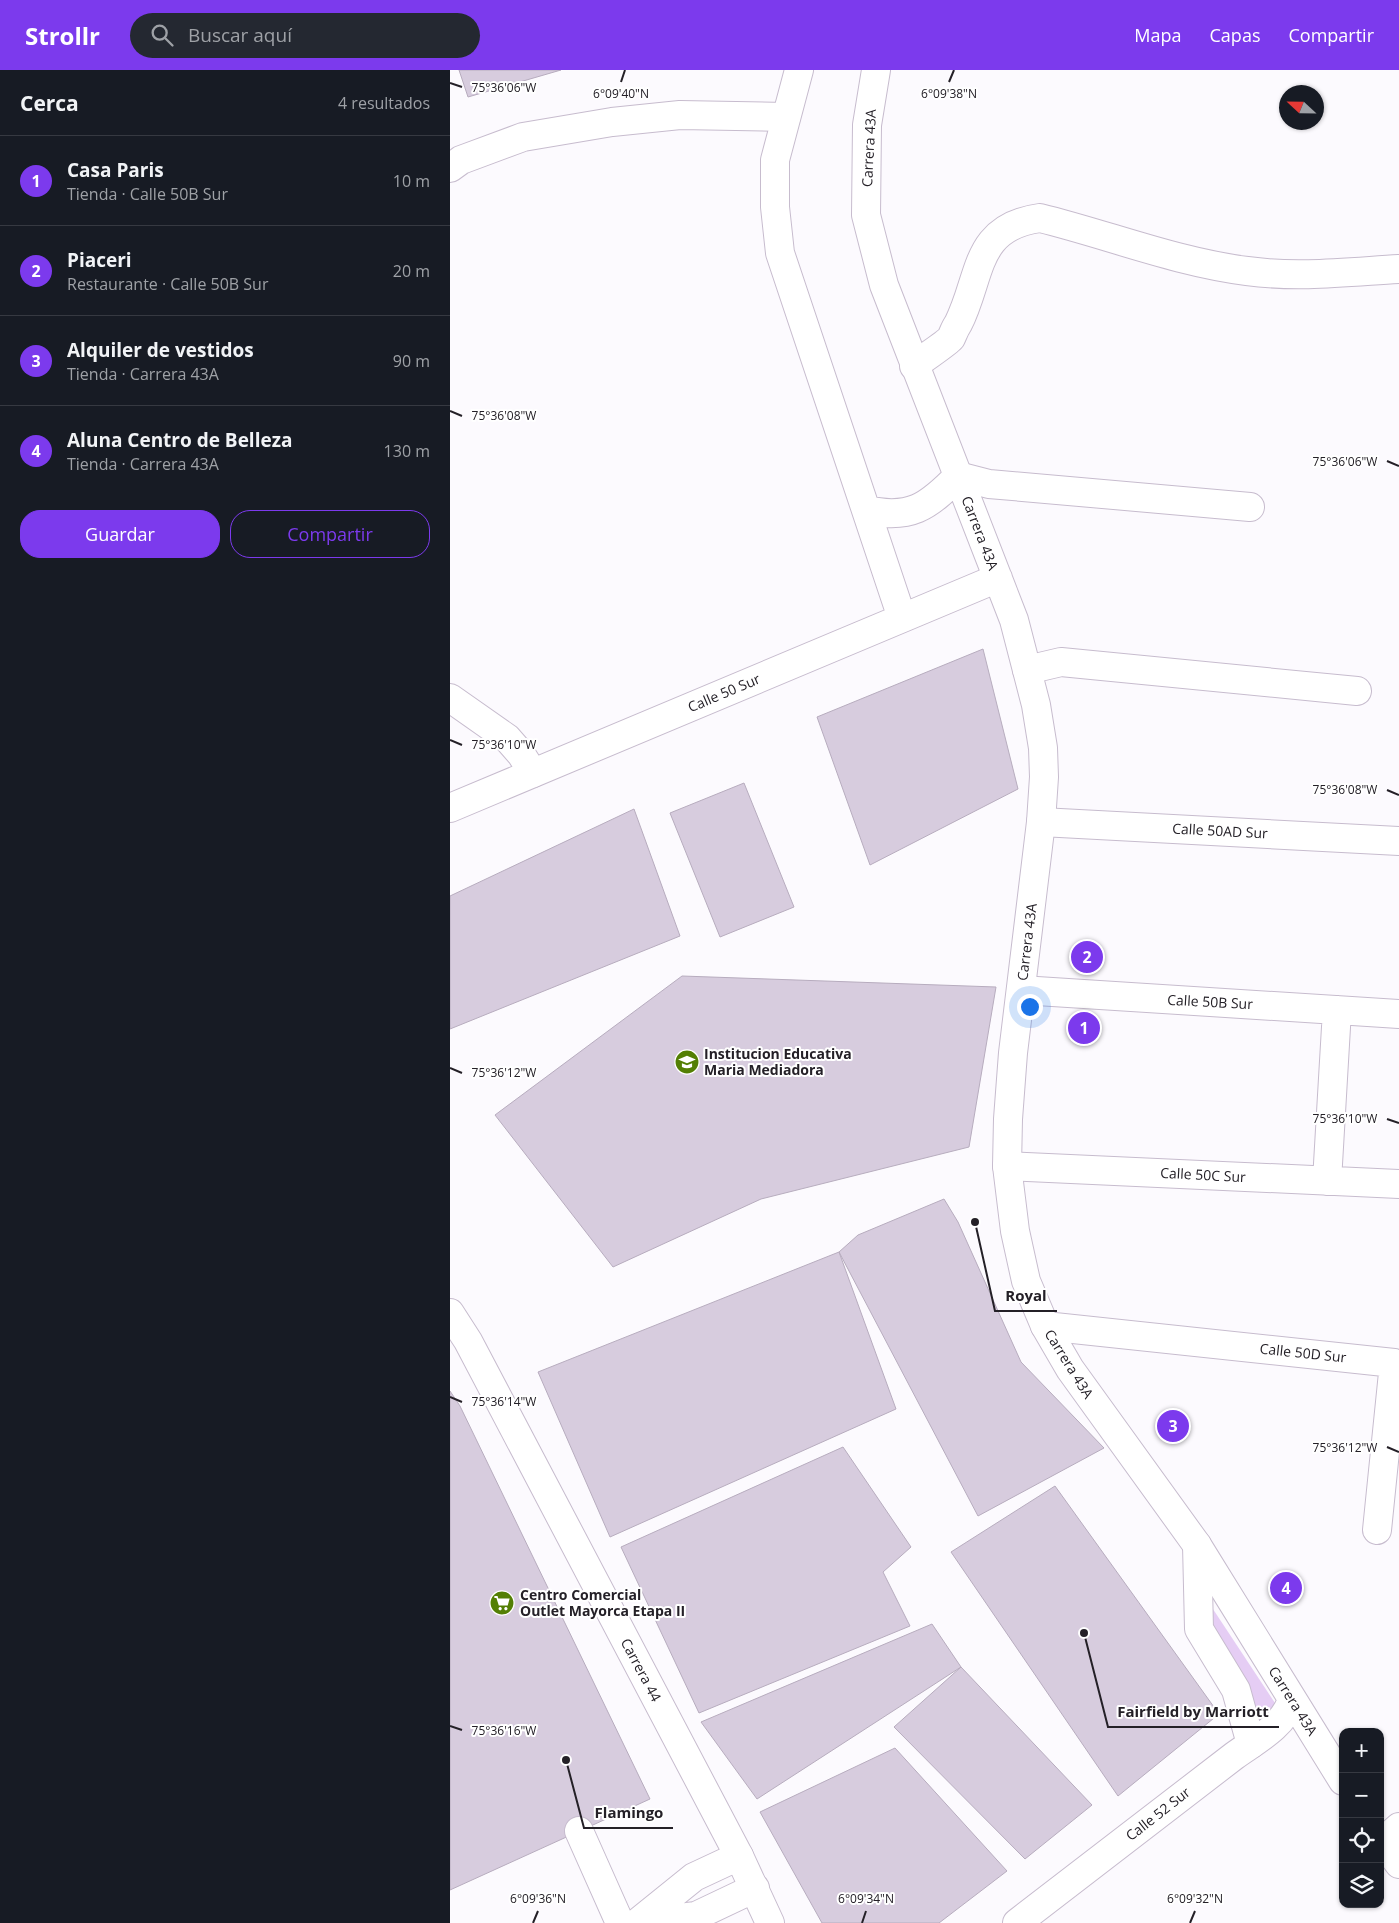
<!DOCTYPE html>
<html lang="es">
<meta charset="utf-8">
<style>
:root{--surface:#171b24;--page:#242831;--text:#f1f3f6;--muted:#9ea1a6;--line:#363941;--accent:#7c3aed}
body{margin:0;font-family:"Open Sans",sans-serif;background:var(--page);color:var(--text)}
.controls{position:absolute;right:15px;bottom:15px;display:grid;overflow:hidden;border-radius:10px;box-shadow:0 1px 4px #0004}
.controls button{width:45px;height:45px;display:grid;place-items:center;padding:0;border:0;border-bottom:1px solid var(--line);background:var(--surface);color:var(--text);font:25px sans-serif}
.compass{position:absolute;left:829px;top:15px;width:45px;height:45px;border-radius:50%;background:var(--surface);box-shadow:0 1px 4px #0004;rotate:292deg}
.you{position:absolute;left:579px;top:936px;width:18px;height:18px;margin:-12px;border:4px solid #fff;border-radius:50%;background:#1a73e8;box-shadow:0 0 0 8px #1a73e833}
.badge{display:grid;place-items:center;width:32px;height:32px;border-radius:50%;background:var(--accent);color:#fff;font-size:16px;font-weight:700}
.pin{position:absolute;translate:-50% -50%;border:2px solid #fff;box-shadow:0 1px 5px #0006}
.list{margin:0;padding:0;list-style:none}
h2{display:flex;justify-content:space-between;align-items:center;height:65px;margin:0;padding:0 20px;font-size:21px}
h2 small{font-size:16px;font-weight:400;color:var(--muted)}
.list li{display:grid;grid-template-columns:32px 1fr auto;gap:15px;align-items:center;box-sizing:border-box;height:90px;padding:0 20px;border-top:1px solid var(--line)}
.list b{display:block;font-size:19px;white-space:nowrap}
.list p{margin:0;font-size:16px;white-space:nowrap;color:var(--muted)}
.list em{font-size:16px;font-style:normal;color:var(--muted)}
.actions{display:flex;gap:10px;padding:15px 20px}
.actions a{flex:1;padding:11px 0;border:1px solid var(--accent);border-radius:20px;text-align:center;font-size:18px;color:var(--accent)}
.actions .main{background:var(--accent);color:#fff}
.icon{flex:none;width:28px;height:28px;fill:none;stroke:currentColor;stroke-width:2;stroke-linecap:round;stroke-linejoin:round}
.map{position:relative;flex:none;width:949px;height:1853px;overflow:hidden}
header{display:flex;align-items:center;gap:30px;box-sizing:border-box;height:70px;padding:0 25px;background:var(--accent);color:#fff}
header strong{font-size:24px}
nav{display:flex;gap:28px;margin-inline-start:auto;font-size:18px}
.search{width:350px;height:45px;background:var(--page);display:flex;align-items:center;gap:12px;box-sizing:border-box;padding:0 18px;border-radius:28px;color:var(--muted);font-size:19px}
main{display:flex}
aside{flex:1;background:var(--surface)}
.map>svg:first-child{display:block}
.green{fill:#e5cdf4}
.building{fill:#d7ccde;stroke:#b7acbe}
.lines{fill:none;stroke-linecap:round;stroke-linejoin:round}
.minor-casing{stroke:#c7bcce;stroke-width:30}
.major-casing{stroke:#c7bcce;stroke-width:30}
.minor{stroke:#fff;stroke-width:28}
.major{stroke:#fff;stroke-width:28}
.ticks{fill:none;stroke:#242027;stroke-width:2}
.labels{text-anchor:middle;stroke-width:4;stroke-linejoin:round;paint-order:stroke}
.street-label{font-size:14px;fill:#242027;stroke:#fff}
.poi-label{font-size:14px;font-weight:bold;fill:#242027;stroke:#fff;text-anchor:start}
.ticks-label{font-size:12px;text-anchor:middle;fill:#242027;stroke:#fff;stroke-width:4;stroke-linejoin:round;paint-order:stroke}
.leader{fill:none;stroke:#242027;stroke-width:2}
.callout-dot{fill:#242027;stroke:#fff;stroke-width:2}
.callout-label{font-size:15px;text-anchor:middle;font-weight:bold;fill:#242027;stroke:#fff;stroke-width:4;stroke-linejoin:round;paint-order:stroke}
</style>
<header>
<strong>Strollr</strong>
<div class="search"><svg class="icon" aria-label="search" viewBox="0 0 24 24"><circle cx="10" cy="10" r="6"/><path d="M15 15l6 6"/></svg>Buscar aquí</div>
<nav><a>Mapa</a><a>Capas</a><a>Compartir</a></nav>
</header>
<main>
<aside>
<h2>Cerca<small>4 resultados</small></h2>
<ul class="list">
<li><span class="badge">1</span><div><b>Casa Paris</b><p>Tienda · Calle 50B Sur</p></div><em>10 m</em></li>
<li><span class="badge">2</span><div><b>Piaceri</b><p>Restaurante · Calle 50B Sur</p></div><em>20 m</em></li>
<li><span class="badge">3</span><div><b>Alquiler de vestidos</b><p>Tienda · Carrera 43A</p></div><em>90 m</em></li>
<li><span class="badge">4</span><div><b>Aluna Centro de Belleza</b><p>Tienda · Carrera 43A</p></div><em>130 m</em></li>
</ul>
<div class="actions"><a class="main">Guardar</a><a>Compartir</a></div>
</aside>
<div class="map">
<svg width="949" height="1853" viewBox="0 0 949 1853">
<rect width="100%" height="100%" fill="#fcfafe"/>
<path class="green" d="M 755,1527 L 825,1633 L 826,1637 L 825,1641 L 804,1654 L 756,1554 Z"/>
<path class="building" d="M 9,0 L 111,0 L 18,27 Z
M 533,579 L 568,719 L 420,795 L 367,647 Z
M 294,713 L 344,837 L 270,867 L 220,743 Z
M 184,739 L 230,866 L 0,959 L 0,826 Z
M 232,906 L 546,917 L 519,1077 L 311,1129 L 163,1197 L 45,1045 Z
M 494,1129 L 508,1152 L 571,1292 L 654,1378 L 528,1446 L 389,1182 L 408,1165 Z
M 389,1182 L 446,1339 L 160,1467 L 88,1302 Z
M 0,1321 L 10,1336 L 200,1729 L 0,1820 Z
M 393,1377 L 461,1477 L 433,1502 L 460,1556 L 249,1643 L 171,1477 Z
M 605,1416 L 769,1644 L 668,1726 L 501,1482 Z
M 482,1554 L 511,1597 L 307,1729 L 251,1652 Z
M 511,1597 L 642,1735 L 575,1789 L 444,1657 Z
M 445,1678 L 557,1801 L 489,1853 L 372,1853 L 310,1742 Z"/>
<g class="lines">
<defs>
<path id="minor" d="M 0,98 L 11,90 L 73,67 L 162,52 L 230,45 L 336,47
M 464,296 C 472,289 496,274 501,268 C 503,264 505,258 508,254 C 532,207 523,157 590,148 C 659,165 726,192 797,201 C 847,208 898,202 949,199
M 508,406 L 539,414 L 800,437
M 577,600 L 611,592 L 907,621
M 0,628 L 57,668 L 71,684 L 83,703
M 591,752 L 949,771
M 571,920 L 949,944
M 557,1096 L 949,1114
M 877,1111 L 887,940
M 595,1256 L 944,1293 L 927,1460
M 747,1475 L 749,1559 L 786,1620 L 801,1674
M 129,1761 L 170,1853
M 933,1771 L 949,1757
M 187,1853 L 246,1846 L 305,1818
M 187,1853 L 244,1807 L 289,1786"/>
<path id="major" d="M 349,0 L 325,90 L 325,137 L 330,183 L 452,548
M 426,0 L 417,55 L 416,145 L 434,215 L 564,550 L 586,635 L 593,678 L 594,707 L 591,752 L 563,983 L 558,1049 L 557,1096 L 565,1161 L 576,1211 L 595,1256 L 620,1299 L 747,1475 L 893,1711
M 416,440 C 460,450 478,437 508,406
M 0,738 L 548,508
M 0,1243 L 18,1271 L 289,1786 L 320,1853
M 930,1768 L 949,1794
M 567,1853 L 784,1686 C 806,1670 833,1657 842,1630"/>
</defs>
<use href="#minor" class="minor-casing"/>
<use href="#major" class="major-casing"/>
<use href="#minor" class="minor"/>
<use href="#major" class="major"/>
</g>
<path class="ticks" d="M 171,12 L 175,0M 499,12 L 504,0M 0,13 L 12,17M 0,341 L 12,346M 937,391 L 949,396M 0,670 L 12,675M 937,720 L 949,725M 0,998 L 12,1003M 937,1049 L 949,1053M 0,1327 L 12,1332M 937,1377 L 949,1382M 0,1656 L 12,1660M 83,1853 L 88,1841M 412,1853 L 416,1841M 740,1853 L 745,1841"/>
<defs>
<symbol id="school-disc" viewBox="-11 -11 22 22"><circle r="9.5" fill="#537f04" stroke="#fff"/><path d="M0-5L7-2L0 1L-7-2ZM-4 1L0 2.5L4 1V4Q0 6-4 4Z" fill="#fff"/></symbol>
<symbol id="supermarket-disc" viewBox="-11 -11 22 22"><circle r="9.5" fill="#537f04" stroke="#fff"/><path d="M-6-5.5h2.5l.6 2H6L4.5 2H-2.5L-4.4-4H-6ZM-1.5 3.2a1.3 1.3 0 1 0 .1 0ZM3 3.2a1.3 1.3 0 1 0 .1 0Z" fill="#fff"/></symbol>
</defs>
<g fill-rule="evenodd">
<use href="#school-disc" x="223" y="978" width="28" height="28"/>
<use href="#supermarket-disc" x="38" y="1519" width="28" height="28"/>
</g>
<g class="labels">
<g class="street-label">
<text transform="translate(419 78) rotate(-87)" y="5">Carrera 43A</text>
<text transform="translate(530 463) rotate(69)" y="5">Carrera 43A</text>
<text transform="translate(274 623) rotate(-23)" y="5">Calle 50 Sur</text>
<text transform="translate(770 761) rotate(3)" y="5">Calle 50AD Sur</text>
<text transform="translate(577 872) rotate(-83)" y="5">Carrera 43A</text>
<text transform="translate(760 932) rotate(3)" y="5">Calle 50B Sur</text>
<text transform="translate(753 1105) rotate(3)" y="5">Calle 50C Sur</text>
<text transform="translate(853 1283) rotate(6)" y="5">Calle 50D Sur</text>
<text transform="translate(619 1294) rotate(58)" y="5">Carrera 43A</text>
<text transform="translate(191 1600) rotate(62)" y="5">Carrera 44</text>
<text transform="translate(843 1631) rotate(58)" y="5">Carrera 43A</text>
<text transform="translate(708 1744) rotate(-38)" y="5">Calle 52 Sur</text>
</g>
<g class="poi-label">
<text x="254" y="989">Institucion Educativa<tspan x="254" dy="16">Maria Mediadora</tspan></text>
<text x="70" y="1530">Centro Comercial<tspan x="70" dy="16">Outlet Mayorca Etapa II</tspan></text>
</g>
</g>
<g class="ticks-label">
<text x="54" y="22">75°36'06"W</text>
<text x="171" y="28">6°09'40"N</text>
<text x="499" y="28">6°09'38"N</text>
<text x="54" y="350">75°36'08"W</text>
<text x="895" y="396">75°36'06"W</text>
<text x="54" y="679">75°36'10"W</text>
<text x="895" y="724">75°36'08"W</text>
<text x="54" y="1007">75°36'12"W</text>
<text x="895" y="1053">75°36'10"W</text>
<text x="54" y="1336">75°36'14"W</text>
<text x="895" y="1382">75°36'12"W</text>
<text x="54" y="1665">75°36'16"W</text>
<text x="88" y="1833">6°09'36"N</text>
<text x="416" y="1833">6°09'34"N</text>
<text x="745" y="1833">6°09'32"N</text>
</g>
<path class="leader" d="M525 1152L545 1241H607M634 1563L658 1657H829M116 1690L134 1758H223"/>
<g class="callout-dot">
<circle cx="525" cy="1152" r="5"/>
<circle cx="634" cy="1563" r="5"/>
<circle cx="116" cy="1690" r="5"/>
</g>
<g class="callout-label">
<text x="576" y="1231">Royal</text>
<text x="743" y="1647">Fairfield by Marriott</text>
<text x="179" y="1748">Flamingo</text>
</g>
</svg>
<div class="controls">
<button>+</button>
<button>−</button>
<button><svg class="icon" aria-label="locate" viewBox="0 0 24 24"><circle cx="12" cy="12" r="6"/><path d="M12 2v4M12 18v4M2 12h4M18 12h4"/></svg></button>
<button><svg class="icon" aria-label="layers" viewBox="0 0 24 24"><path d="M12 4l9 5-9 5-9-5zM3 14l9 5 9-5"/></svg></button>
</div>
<svg class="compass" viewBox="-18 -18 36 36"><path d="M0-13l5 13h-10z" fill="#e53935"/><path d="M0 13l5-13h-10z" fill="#9ea1a6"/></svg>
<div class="you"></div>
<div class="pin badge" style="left:634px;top:958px">1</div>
<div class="pin badge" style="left:637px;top:887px">2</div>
<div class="pin badge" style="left:723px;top:1356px">3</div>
<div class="pin badge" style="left:836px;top:1518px">4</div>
</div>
</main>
